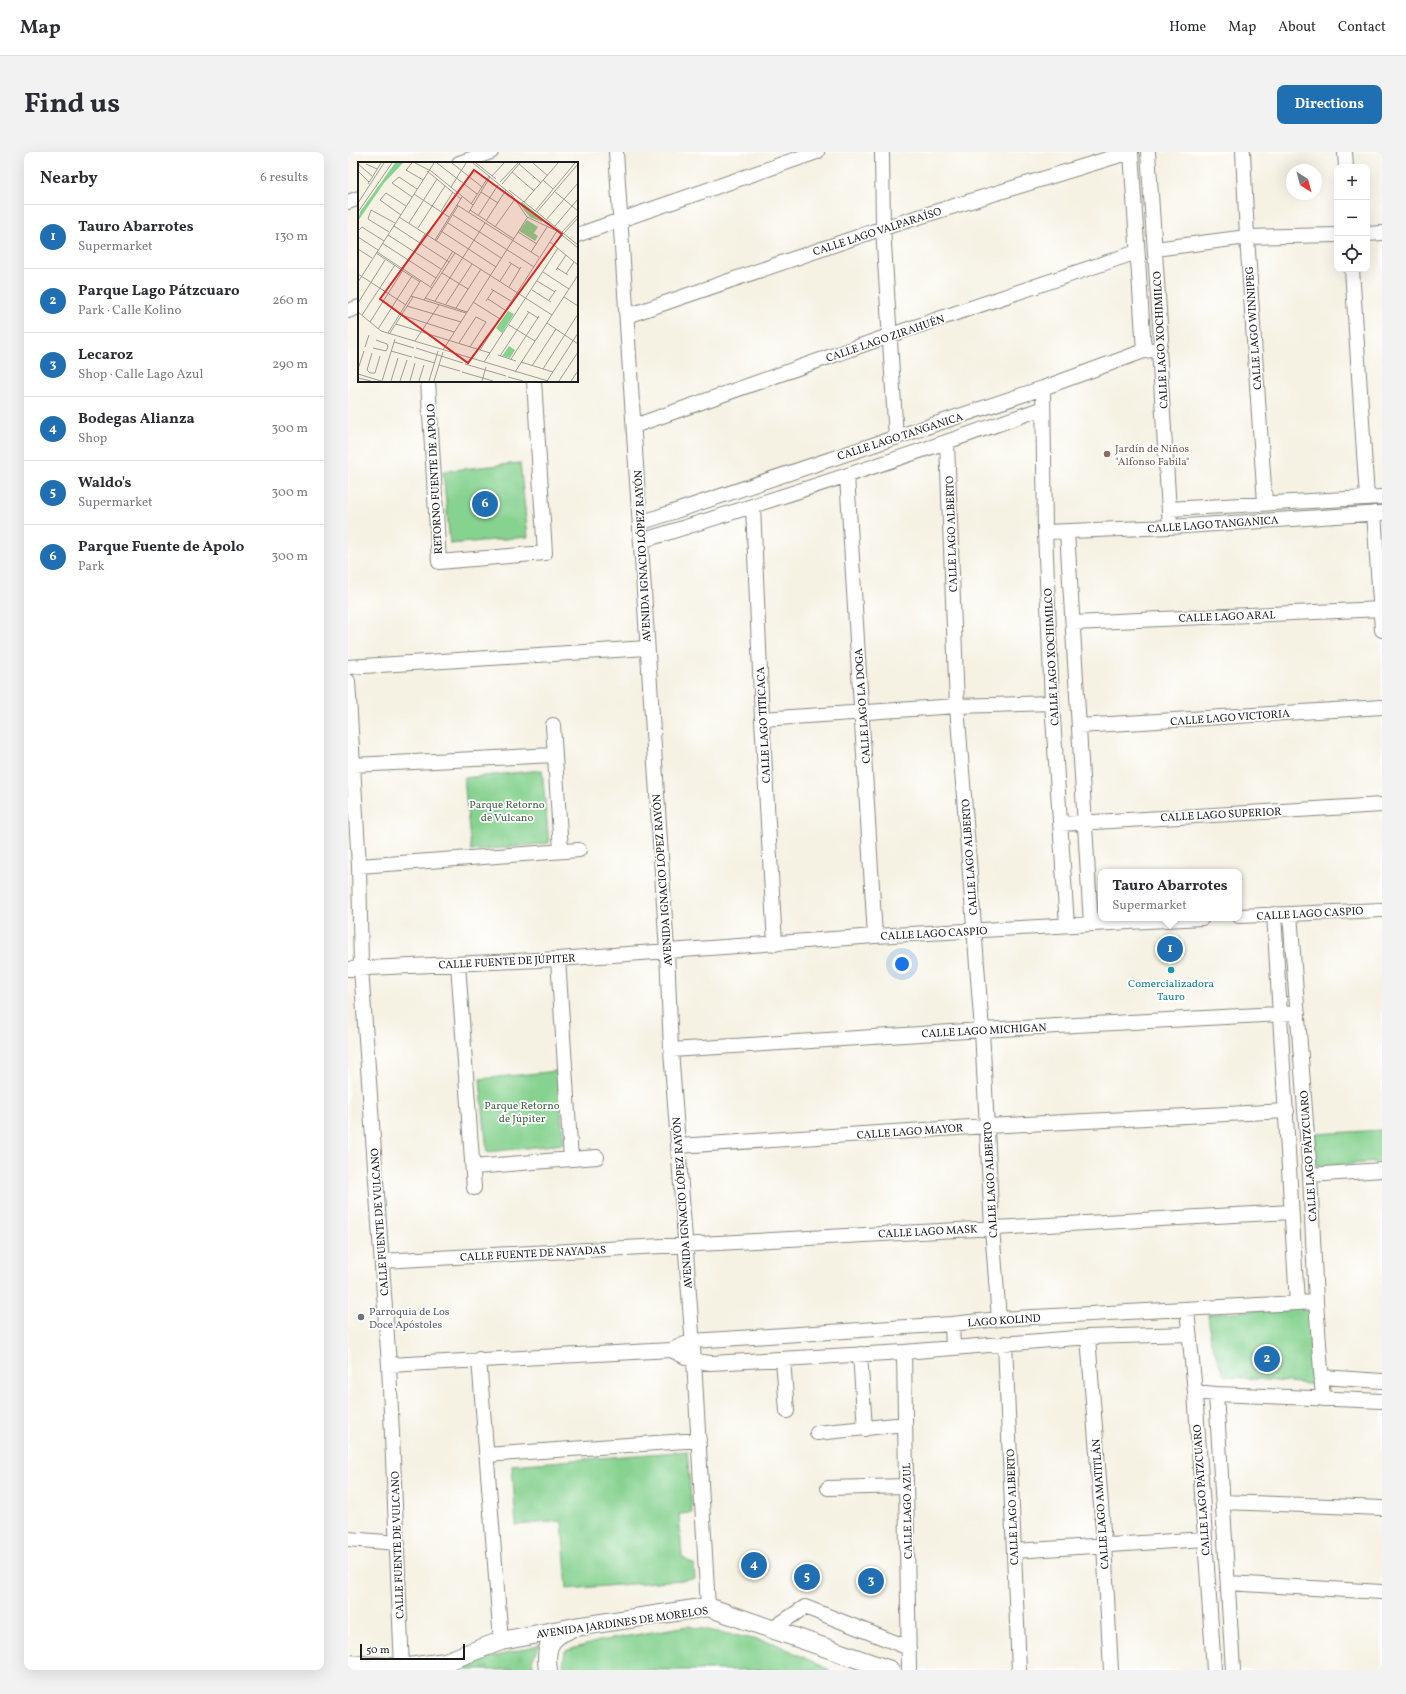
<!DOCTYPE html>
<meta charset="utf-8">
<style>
:root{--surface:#fff;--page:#f2f2f3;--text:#2b2b33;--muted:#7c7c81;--line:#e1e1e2;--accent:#1f6fb2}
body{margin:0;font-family:Vollkorn,serif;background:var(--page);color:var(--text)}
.controls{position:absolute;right:12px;top:12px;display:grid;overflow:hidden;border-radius:8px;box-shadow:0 4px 16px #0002}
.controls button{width:36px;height:36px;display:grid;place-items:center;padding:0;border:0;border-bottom:1px solid var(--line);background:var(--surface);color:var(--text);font:20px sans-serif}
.compass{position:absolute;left:938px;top:12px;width:36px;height:36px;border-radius:50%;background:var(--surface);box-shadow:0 4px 16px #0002;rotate:144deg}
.scale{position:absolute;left:12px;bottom:10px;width:105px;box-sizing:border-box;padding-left:4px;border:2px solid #1c1c1c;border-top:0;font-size:11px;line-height:14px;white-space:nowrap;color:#1c1c1c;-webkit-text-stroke:3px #fff;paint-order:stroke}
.you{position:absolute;left:554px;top:812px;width:14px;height:14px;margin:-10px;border:3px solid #fff;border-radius:50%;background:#1a73e8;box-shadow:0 0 0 6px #1a73e833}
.badge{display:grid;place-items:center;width:26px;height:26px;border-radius:50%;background:var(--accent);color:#fff;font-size:13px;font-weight:700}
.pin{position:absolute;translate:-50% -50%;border:2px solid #fff;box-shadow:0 1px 4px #0006}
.popup{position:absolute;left:750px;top:717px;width:144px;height:52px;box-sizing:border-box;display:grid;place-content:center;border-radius:8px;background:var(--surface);filter:drop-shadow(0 1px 3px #0005);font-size:13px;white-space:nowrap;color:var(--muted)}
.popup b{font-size:15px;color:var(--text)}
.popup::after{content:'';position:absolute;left:50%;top:100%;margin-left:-8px;border:8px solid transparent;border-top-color:var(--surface)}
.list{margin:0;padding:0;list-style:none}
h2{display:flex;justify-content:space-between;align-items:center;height:52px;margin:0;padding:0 16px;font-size:17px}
h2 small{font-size:13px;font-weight:400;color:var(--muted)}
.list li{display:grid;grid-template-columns:26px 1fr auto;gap:12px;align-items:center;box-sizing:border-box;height:64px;padding:0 16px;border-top:1px solid var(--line)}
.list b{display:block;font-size:15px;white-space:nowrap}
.list p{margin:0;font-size:13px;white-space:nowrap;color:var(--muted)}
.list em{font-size:13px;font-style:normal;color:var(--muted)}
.icon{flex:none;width:22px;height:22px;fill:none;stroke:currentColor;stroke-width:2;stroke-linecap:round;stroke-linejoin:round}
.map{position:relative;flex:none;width:1034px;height:1518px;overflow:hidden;border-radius:8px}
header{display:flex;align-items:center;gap:24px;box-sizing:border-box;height:56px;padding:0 20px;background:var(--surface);border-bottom:1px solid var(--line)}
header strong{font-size:19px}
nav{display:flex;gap:22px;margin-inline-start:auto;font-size:14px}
.intro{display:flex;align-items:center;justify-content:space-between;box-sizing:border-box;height:96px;padding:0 24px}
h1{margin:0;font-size:28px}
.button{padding:10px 18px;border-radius:8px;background:var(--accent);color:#fff;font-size:14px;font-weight:700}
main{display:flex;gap:24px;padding:0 24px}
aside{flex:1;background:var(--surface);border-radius:8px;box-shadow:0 4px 16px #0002}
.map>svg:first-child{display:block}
.grass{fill:url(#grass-tufts);stroke:#517756}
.park{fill:#86d28f;stroke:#517756}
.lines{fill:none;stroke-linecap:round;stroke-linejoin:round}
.minor-casing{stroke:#888780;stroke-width:16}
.major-casing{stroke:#888780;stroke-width:20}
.minor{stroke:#fff;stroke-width:14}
.major{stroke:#fff;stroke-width:18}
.education-dot{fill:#8d6e63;stroke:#fff;stroke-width:1.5}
.culture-dot{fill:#0f9aa8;stroke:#fff;stroke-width:1.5}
.worship-dot{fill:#6b7280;stroke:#fff;stroke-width:1.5}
.labels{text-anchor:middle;stroke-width:3.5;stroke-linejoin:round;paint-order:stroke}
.street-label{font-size:11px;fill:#1c1c1c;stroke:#fff}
.education-label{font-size:11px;fill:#785e54;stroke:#fff;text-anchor:start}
.park-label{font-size:11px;fill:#46654a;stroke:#fff}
.culture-label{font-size:11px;fill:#0d838f;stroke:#fff}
.worship-label{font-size:11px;fill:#5b616d;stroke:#fff;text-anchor:start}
.inset-road{fill:none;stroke:#9e9c93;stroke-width:1}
.view{fill:#d62828;fill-opacity:0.15;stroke:#d62828;stroke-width:2}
.inset-edge{fill:none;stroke:#1c1c1c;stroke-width:2}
</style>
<header>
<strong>Map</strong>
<nav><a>Home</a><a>Map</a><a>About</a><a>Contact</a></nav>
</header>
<div class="intro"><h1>Find us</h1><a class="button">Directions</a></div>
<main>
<aside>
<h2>Nearby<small>6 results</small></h2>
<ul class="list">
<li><span class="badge">1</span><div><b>Tauro Abarrotes</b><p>Supermarket</p></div><em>130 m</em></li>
<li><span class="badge">2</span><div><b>Parque Lago Pátzcuaro</b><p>Park · Calle Kolino</p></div><em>260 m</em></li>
<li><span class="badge">3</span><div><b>Lecaroz</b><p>Shop · Calle Lago Azul</p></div><em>290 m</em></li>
<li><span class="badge">4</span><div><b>Bodegas Alianza</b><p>Shop</p></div><em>300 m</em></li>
<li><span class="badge">5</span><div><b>Waldo's</b><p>Supermarket</p></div><em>300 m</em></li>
<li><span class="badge">6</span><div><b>Parque Fuente de Apolo</b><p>Park</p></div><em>300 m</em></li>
</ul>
</aside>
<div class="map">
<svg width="1034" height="1518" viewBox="0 0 1034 1518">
<defs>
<pattern id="grass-tufts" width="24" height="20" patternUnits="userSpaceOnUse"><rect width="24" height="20" fill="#86d28f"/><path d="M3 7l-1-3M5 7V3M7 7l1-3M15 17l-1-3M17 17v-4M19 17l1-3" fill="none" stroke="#73b47b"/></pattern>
</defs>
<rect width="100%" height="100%" fill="#fff"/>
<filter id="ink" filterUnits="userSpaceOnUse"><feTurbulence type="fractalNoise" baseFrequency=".025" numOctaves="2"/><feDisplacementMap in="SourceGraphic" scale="8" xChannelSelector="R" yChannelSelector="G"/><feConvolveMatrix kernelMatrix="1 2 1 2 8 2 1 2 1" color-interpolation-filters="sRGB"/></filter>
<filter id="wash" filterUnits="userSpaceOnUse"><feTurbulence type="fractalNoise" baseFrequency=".012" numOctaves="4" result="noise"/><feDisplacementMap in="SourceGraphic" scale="16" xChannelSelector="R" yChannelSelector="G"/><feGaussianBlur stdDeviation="0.9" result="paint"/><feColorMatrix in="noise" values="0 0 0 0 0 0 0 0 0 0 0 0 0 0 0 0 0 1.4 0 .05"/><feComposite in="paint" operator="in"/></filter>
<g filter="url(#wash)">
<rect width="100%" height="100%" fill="#f5f2e3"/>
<path class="grass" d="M 193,1492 L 184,1508 L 186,1518 L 97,1518 Z"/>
<path class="park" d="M 172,311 L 180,385 L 102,392 L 95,319 Z
M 194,618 L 201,691 L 123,699 L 116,626 Z
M 209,919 L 216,992 L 139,1000 L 132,927 Z
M 1034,978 L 1034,1010 L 969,1014 L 967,982 Z
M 962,1154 L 971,1233 L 876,1224 L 863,1190 L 860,1162 Z
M 339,1299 L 344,1361 L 331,1362 L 334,1405 L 346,1413 L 347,1427 L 219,1437 L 214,1369 L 168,1373 L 164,1313 Z
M 340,1474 L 426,1491 L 482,1518 L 219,1518 L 215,1513 L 217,1499 L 251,1489 Z"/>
</g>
<g filter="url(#ink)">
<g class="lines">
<defs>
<path id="minor" d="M 268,0 L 319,799 L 323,898 L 346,1209 L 360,1455
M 534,0 L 535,76 L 548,286
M 783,0 L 796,199
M 800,0 L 813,187 L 811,197 L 822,375
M 895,0 L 899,85 L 917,351
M 997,0 L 998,15
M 111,11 L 143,0
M 0,50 L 11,46
M 1019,82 L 1034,81
M 229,83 L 469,0
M 807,97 L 899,85 L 989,83
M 1004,117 L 1019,346
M 0,159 L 11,155
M 279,164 L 535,76 L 782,0
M 80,229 L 91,410 L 197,401 L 186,229
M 695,236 L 697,380 L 704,551 L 719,773
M 286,274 L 540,184 L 789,100
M 599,291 L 609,554 L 634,878 L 644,1076 L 651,1167
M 499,324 L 527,784
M 405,354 L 414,567 L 427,792
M 821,357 L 1034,345
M 1026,361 L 1034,478
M 292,371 L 695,236 L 796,199 L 811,197
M 697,380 L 822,375 L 1034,361
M 719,380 L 743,772
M 293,389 C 428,347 562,304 695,256
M 725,471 L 1034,457
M 0,515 L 299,496
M 0,529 L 11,714 L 13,816 L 41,1213 L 54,1516
M 414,567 L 609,554 L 704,551
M 205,573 L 213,699
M 731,574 L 1034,555
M 5,613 L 206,603
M 712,672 L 1034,653
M 11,714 L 231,698
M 926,762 L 949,1151
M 942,762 L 962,1023 L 968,1150 L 975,1247
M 891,764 L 1034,758
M 210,807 L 223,1007
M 110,812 L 126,1036
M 0,817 L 210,807 L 527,784 L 854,766
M 323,898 L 634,878 L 950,861
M 330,994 L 639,974 L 939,959
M 125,1015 L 249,1005
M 962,1023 L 1034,1018
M 34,1109 L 943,1060
M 839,1158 L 847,1240 L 866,1518
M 604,1172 L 605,1196
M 740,1185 L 756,1392 L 763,1518
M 657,1191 L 671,1518
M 323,1198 L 346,1209 L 363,1211 L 556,1200 L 740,1185 L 841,1182
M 556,1200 L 561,1518
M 512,1202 L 517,1277
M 131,1207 L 153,1489
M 435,1207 L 439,1259
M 41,1213 L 323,1198 L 344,1189 L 604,1172 L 651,1167 L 968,1150
M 974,1225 L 1034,1229
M 847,1240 L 868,1242 L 1034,1249
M 868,1242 L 885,1518
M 469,1281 L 557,1272
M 138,1303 L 351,1288
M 480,1336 L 558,1334
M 875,1350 L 1034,1356
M 0,1387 L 50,1391
M 666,1399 L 857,1387
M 880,1431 L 1034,1440
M 424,1477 L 457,1455 L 561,1496"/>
<path id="major" d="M 0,1512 L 54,1516 L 97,1510 L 153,1489 L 227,1475 L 360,1455 L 542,1518
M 200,1518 C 197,1498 200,1486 220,1478"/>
</defs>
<use href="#minor" class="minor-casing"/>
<use href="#major" class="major-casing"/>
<use href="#minor" class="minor"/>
<use href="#major" class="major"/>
</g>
</g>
<circle class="education-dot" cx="759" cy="302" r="4"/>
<circle class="culture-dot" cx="823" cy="818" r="4"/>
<circle class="worship-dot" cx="13" cy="1165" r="4"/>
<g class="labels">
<g class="street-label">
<text transform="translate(529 79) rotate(-18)" y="4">CALLE LAGO VALPARAÍSO</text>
<text transform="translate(905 176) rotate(-94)" y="4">CALLE LAGO WINNIPEG</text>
<text transform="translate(537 186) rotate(-19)" y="4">CALLE LAGO ZIRAHUÉN</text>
<text transform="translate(812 188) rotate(-93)" y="4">CALLE LAGO XOCHIMILCO</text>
<text transform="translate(552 284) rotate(-18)" y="4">CALLE LAGO TANGANICA</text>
<text transform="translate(86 327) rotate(-93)" y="4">RETORNO FUENTE DE APOLO</text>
<text transform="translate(865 372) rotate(-4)" y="4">CALLE LAGO TANGANICA</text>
<text transform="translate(603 382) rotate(-92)" y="4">CALLE LAGO ALBERTO</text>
<text transform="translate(294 404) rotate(-93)" y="4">AVENIDA IGNACIO LÓPEZ RAYÓN</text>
<text transform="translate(879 464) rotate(-2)" y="4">CALLE LAGO ARAL</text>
<text transform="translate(703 505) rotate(-93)" y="4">CALLE LAGO XOCHIMILCO</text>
<text transform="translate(514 554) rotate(-94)" y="4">CALLE LAGO LA DOGA</text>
<text transform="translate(882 565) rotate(-4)" y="4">CALLE LAGO VICTORIA</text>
<text transform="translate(415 573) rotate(-93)" y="4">CALLE LAGO TITICACA</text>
<text transform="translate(873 662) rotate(-3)" y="4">CALLE LAGO SUPERIOR</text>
<text transform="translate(621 705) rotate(-94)" y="4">CALLE LAGO ALBERTO</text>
<text transform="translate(314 728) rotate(-94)" y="4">AVENIDA IGNACIO LÓPEZ RAYÓN</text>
<text transform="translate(962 761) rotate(-3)" y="4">CALLE LAGO CASPIO</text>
<text transform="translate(586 781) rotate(-3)" y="4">CALLE LAGO CASPIO</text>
<text transform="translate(159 809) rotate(-3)" y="4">CALLE FUENTE DE JÚPITER</text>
<text transform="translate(636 878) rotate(-3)" y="4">CALLE LAGO MICHIGAN</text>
<text transform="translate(562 979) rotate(-4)" y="4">CALLE LAGO MAYOR</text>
<text transform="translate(960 1004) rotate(-94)" y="4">CALLE LAGO PÁTZCUARO</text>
<text transform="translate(642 1028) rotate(-93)" y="4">CALLE LAGO ALBERTO</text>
<text transform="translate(334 1051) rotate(-94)" y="4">AVENIDA IGNACIO LÓPEZ RAYÓN</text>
<text transform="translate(31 1070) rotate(-94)" y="4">CALLE FUENTE DE VULCANO</text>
<text transform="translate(580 1079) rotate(-3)" y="4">CALLE LAGO MASK</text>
<text transform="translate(185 1101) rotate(-3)" y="4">CALLE FUENTE DE NAYADAS</text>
<text transform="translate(656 1168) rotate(-4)" y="4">LAGO KOLIND</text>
<text transform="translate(853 1338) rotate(-94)" y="4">CALLE LAGO PÁTZCUARO</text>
<text transform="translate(752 1352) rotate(-94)" y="4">CALLE LAGO AMATITLÁN</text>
<text transform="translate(664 1355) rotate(-92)" y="4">CALLE LAGO ALBERTO</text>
<text transform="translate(559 1359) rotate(-91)" y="4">CALLE LAGO AZUL</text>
<text transform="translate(49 1393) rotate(-92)" y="4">CALLE FUENTE DE VULCANO</text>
<text transform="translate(274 1470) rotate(-8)" y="4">AVENIDA JARDINES DE MORELOS</text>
</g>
<g class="education-label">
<text x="767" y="300">Jardín de Niños<tspan x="767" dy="13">"Alfonso Fabila"</tspan></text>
</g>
<g class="park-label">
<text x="159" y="656">Parque Retorno<tspan x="159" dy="13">de Vulcano</tspan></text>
<text x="174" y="957">Parque Retorno<tspan x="174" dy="13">de Júpiter</tspan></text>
</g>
<g class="culture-label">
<text x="823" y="835">Comercializadora<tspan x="823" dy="13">Tauro</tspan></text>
</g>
<g class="worship-label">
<text x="21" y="1163">Parroquia de Los<tspan x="21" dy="13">Doce Apóstoles</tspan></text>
</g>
</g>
<g transform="translate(10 10)">
<rect width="220" height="220" fill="#f5f2e3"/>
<path d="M 37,1 L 45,1 L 26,21 L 0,59 L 2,50 Z" fill="#86d28f"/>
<path d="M 164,40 L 185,57 L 184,60 L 172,55 L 166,48 L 162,41 ZM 169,58 L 180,65 L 176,71 L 180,74 L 177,79 L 161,69 ZM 150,149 L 156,152 L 144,171 L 138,166 ZM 151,184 L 157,188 L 152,196 L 144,194 Z" fill="#86d28f"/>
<path class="inset-road" d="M 54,1 L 48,8 L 65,18M 57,1 L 73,9 L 115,43M 79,1 L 119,32M 94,1 L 124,25M 115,1 L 154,33 L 169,55 L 199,69 L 220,86M 118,1 L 138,17M 175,1 L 190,14M 0,2 L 14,14M 8,2 L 19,7M 161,2 L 183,21M 69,9 L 103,37M 1,10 L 11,20M 154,10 L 176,29M 134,14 L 146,1M 185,18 L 195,27M 142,20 L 160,1M 10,22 L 23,1M 144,22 L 162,1M 93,25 L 108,1M 151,28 L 220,83M 196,29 L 220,49M 123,30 L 140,41M 56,32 L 91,55M 54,35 L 34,21 L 41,15 L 59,27M 166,40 L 200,1M 0,41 L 26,1M 113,42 L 131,14M 99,43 L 181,95M 112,48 L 156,77M 83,49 L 95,30M 177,49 L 217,1M 0,50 L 34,1M 111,50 L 132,15M 179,50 L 220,2M 43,53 L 22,38 L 28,31 L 48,44M 95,53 L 176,105M 120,54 L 140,23M 41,55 L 194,153M 188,58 L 220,21M 128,59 L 148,28M 51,61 L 79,17M 90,61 L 143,96M 36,64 L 91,100M 197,64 L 220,37M 137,65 L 157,37M 60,66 L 87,24M 0,69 L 4,65 L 26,79M 83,69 L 138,105M 31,70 L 10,57 L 13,48 L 37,61M 160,70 L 179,82M 204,70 L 220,53M 206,71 L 220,56M 30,73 L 83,107M 0,75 L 20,88M 77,78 L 104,35M 78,79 L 100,44M 192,80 L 220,103M 24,81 L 78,116M 0,87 L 14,96M 19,90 L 74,126M 173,90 L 189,65M 18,91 L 62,120M 151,100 L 162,107M 199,106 L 210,113M 45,107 L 67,72M 198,108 L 208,93M 185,110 L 211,127M 84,111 L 110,127M 0,112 L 48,143M 208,112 L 216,100M 142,119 L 153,102M 179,119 L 197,130M 0,120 L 76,1M 73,124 L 95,89M 151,125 L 163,105M 133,127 L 153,139M 174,128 L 193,140M 53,134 L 108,151M 206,135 L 220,144M 67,136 L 109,150M 130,137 L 147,148M 66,138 L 97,91M 191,138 L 198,128M 77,139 L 127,61M 128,139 L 135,129M 115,140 L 142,157M 0,141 L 27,98M 88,142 L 114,102M 49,144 L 103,160M 98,146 L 123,107M 169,149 L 180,156M 0,150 L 23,169 L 190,219M 4,153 L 37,103M 43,153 L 96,170M 12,160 L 45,108M 189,161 L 220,182M 38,162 L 132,191M 151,163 L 177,179M 20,167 L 54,114M 30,171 L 63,118M 32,171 L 55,135M 57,179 L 81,143M 36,180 L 56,186M 101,181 L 118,155 L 128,160 L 112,185M 7,185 L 11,173M 15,186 L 28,189 L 30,185 L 29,182 L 18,178M 58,186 L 105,201M 85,188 L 169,56M 122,188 L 199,69M 33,189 L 54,195M 14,191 L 9,208 L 12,211 L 17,211 L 22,194M 140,193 L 158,199M 142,194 L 171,150M 56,195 L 77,201M 153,197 L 181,154M 126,200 L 200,86M 163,200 L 195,210M 107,202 L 148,214M 81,203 L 102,209M 174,204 L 198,167M 0,207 L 6,189M 185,207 L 220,152M 104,210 L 135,219M 157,210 L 220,113M 0,212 L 23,219M 150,215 L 165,219M 0,216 L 13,219M 24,219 L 37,177M 33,219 L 40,196M 42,219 L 49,198M 52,219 L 57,201M 61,219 L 66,203M 71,219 L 80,189M 76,219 L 85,190M 124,219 L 128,205M 189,219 L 220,171M 201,219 L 220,190M 213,219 L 220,209"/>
<path class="view" d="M 116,8 L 204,72 L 110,201 L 22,137 Z"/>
<rect width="220" height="220" class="inset-edge"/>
</g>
</svg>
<div class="controls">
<button>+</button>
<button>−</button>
<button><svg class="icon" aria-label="locate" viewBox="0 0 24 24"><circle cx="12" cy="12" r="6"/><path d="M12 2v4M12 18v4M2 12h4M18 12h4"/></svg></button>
</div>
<svg class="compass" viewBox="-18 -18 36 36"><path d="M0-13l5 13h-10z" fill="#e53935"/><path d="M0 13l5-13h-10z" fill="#7c7c81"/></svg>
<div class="scale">50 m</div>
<div class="you"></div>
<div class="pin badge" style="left:822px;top:797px">1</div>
<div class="popup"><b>Tauro Abarrotes</b>Supermarket</div>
<div class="pin badge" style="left:919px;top:1207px">2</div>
<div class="pin badge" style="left:523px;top:1429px">3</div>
<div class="pin badge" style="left:406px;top:1413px">4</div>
<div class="pin badge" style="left:459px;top:1425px">5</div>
<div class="pin badge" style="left:137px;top:352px">6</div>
</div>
</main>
